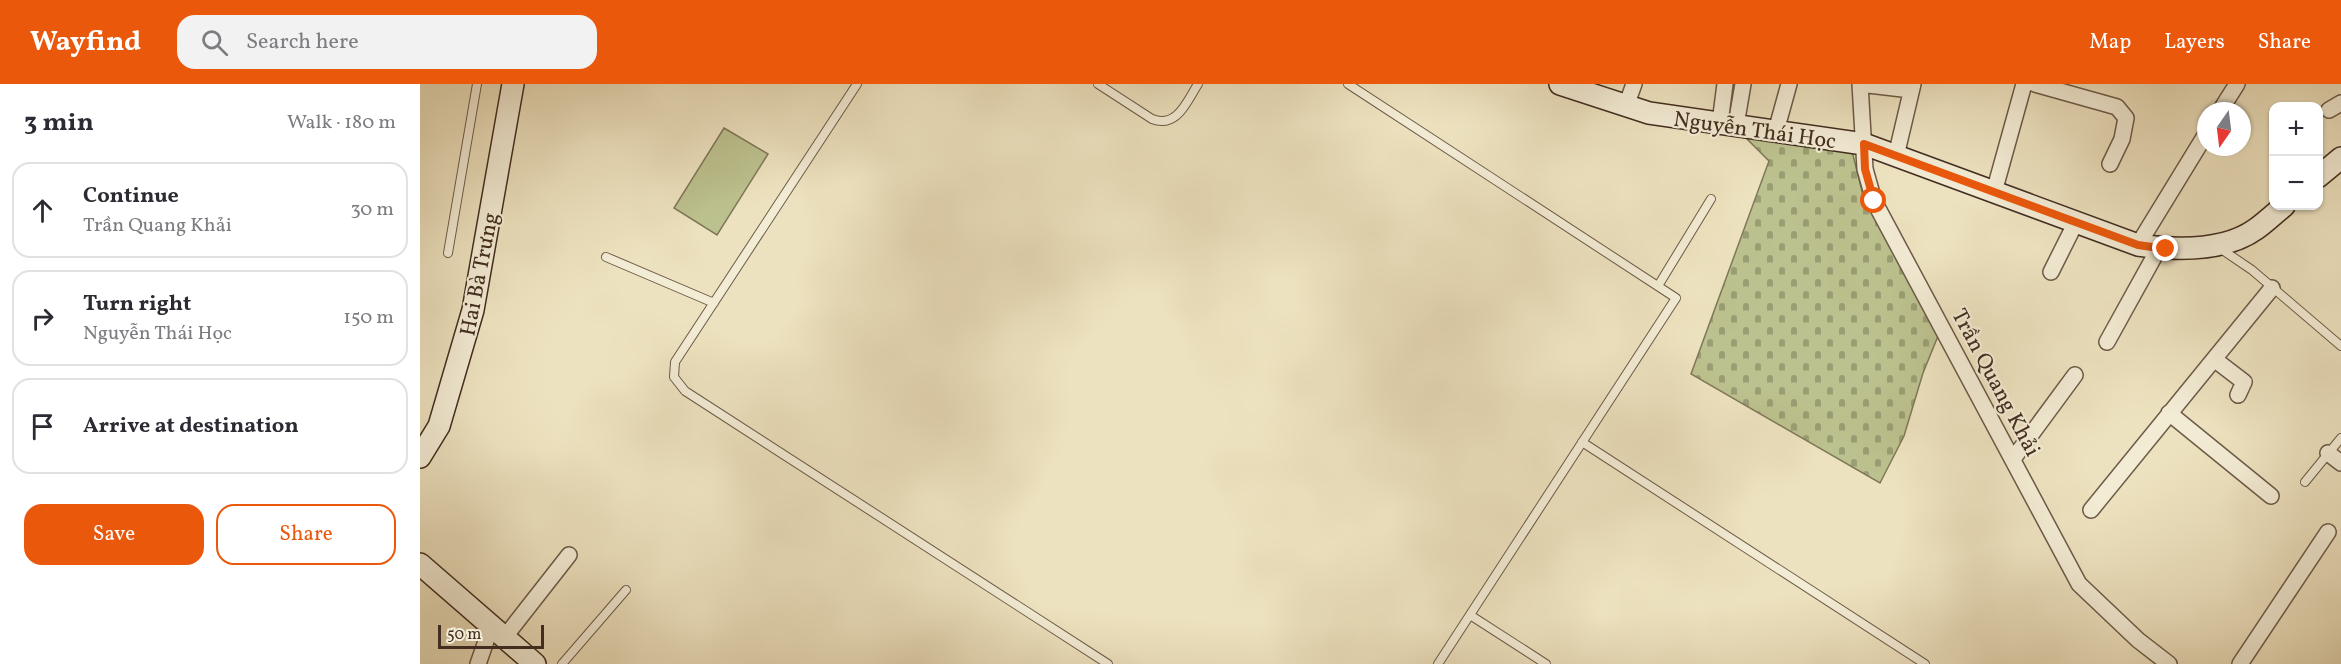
<!DOCTYPE html>
<meta charset="utf-8">
<style>
:root{--surface:#fff;--page:#f2f2f3;--text:#2b2b33;--muted:#7c7c81;--line:#e1e1e2;--accent:#ea580c}
body{margin:0;font-family:Vollkorn,serif;background:var(--page);color:var(--text)}
.controls{position:absolute;right:18px;top:18px;display:grid;overflow:hidden;border-radius:12px;box-shadow:0 2px 4px #0004}
.controls button{width:54px;height:54px;display:grid;place-items:center;padding:0;border:0;border-bottom:2px solid var(--line);background:var(--surface);color:var(--text);font:30px sans-serif}
.compass{position:absolute;left:1777px;top:18px;width:54px;height:54px;border-radius:50%;background:var(--surface);box-shadow:0 2px 4px #0004;rotate:194deg}
.scale{position:absolute;left:18px;bottom:15px;width:106px;box-sizing:border-box;padding-left:6px;border:3px solid #422d20;border-top:0;font-size:16px;line-height:21px;white-space:nowrap;color:#422d20;-webkit-text-stroke:4px #f3ecd5;paint-order:stroke}
.stop{position:absolute;width:18px;height:18px;margin:-14px;border:4px solid #ea580c;border-radius:50%;background:#fff}
.stop.end{background:#ea580c;border-color:#fff;box-shadow:0 2px 6px #0008}
.list{margin:0;padding:0;list-style:none}
h2{display:flex;justify-content:space-between;align-items:center;height:78px;margin:0;padding:0 24px;font-size:26px}
h2 small{font-size:20px;font-weight:400;color:var(--muted)}
.list li{display:grid;grid-template-columns:39px 1fr auto;gap:18px;align-items:center;box-sizing:border-box;height:96px;margin:0 12px 12px;padding:0 12px;border:2px solid var(--line);border-radius:18px}
.list b{display:block;font-size:22px;white-space:nowrap}
.list p{margin:0;font-size:20px;white-space:nowrap;color:var(--muted)}
.list em{font-size:20px;font-style:normal;color:var(--muted)}
.actions{display:flex;gap:12px;padding:18px 24px}
.actions a{flex:1;padding:14px 0;border:2px solid var(--accent);border-radius:18px;text-align:center;font-size:21px;color:var(--accent)}
.actions .main{background:var(--accent);color:#fff}
.icon{flex:none;width:33px;height:33px;fill:none;stroke:currentColor;stroke-width:2;stroke-linecap:round;stroke-linejoin:round}
.map{position:relative;flex:none;width:1921px;height:580px;overflow:hidden}
header{display:flex;align-items:center;gap:36px;box-sizing:border-box;height:84px;padding:0 30px;background:var(--accent);color:#fff}
header strong{font-size:28px}
nav{display:flex;gap:33px;margin-inline-start:auto;font-size:21px}
.search{width:420px;height:54px;background:var(--page);display:flex;align-items:center;gap:15px;box-sizing:border-box;padding:0 21px;border-radius:18px;color:var(--muted);font-size:22px}
main{display:flex}
aside{flex:1;background:var(--surface)}
.map>svg:first-child{display:block}
.cemetery{fill:url(#cemetery-stones);stroke:#7f7858;stroke-width:1.5}
.pitch{fill:#bcc28f;stroke:#7f7858;stroke-width:1.5}
.lines{fill:none;stroke-linecap:round;stroke-linejoin:round}
.lane-casing{stroke:#6d5a48;stroke-width:10}
.street-casing{stroke:#6d5a48;stroke-width:18}
.secondary-casing{stroke:#422d20;stroke-width:24}
.lane{stroke:#f3ecd5;stroke-width:8}
.street{stroke:#f3ecd5;stroke-width:15}
.secondary{stroke:#f3ecd5;stroke-width:21}
.route{stroke:#ea580c;stroke-width:8}
.labels{text-anchor:middle;stroke-width:4.5;stroke-linejoin:round;paint-order:stroke}
.street-label{font-size:22px;fill:#422d20;stroke:#f3ecd5}
</style>
<header>
<strong>Wayfind</strong>
<div class="search"><svg class="icon" aria-label="search" viewBox="0 0 24 24"><circle cx="10" cy="10" r="6"/><path d="M15 15l6 6"/></svg>Search here</div>
<nav><a>Map</a><a>Layers</a><a>Share</a></nav>
</header>
<main>
<aside>
<h2>3 min<small>Walk · 180 m</small></h2>
<ul class="list">
<li><svg class="icon" aria-label="ahead" viewBox="0 0 24 24"><path d="M12 20V5M6 11l6-6 6 6"/></svg><div><b>Continue</b><p>Trần Quang Khải</p></div><em>30 m</em></li>
<li><svg class="icon" aria-label="right" viewBox="0 0 24 24"><path d="M7 20v-9h11M14 6l5 5-5 5"/></svg><div><b>Turn right</b><p>Nguyễn Thái Học</p></div><em>150 m</em></li>
<li><svg class="icon" aria-label="arrive" viewBox="0 0 24 24"><path d="M6 21V4h12l-3 4 3 4H6"/></svg><div><b>Arrive at destination</b></div></li>
</ul>
<div class="actions"><a class="main">Save</a><a>Share</a></div>
</aside>
<div class="map">
<svg width="1921" height="580" viewBox="0 0 1921 580">
<defs>
<pattern id="cemetery-stones" width="16" height="16" patternUnits="userSpaceOnUse" patternTransform="scale(1.5)"><rect width="16" height="16" fill="#bcc28f"/><path d="M2 7V4a2 2 0 0 1 4 0v3zM10 15v-3a2 2 0 0 1 4 0v3z" fill="#9a9e74"/></pattern>
</defs>
<rect width="100%" height="100%" fill="#ede2bf"/>
<filter id="stains"><feTurbulence type="fractalNoise" baseFrequency=".00333" numOctaves="4"/><feColorMatrix values="0 0 0 0 .2 0 0 0 0 .09 0 0 0 0 .02 0 0 0 .5 -.17"/></filter>
<radialGradient id="worn" r=".72"><stop offset=".6" stop-color="#630" stop-opacity="0"/><stop offset="1" stop-color="#630" stop-opacity=".3"/></radialGradient>
<path class="cemetery" d="M 1323,51 L 1431,63 L 1443,111 L 1518,252 L 1503,289 L 1484,352 L 1460,399 L 1271,290 L 1349,77 Z"/>
<path class="pitch" d="M 304,44 L 348,70 L 297,151 L 254,124 Z"/>
<g class="lines">
<defs>
<path id="lane" d="M 437,0 L 255,278 L 254,293 L 265,307 L 688,580
M 678,0 L 732,35 C 757,45 767,17 778,0
M 928,0 L 1256,214 L 1018,580
M 1801,165 L 1832,186 L 1921,262
M 28,169 L 57,0
M 186,173 L 294,219
M 1238,202 L 1291,115
M 1162,358 L 1505,580
M 1885,398 L 1921,354
M 1050,531 L 1126,580
M 142,580 L 206,506"/>
<path id="street" d="M 1440,0 L 1445,85 L 1454,117 L 1659,500 L 1718,556 L 1749,580
M 1440,0 L 1491,6
M 1615,0 L 1697,23 L 1706,34 L 1702,55 L 1690,80
M 1206,22 L 1214,0
M 1909,26 L 1921,19
M 1800,27 L 1817,0
M 1300,39 L 1305,0
M 1316,41 L 1323,0
M 1356,47 L 1369,0
M 1476,72 L 1493,0
M 1574,108 L 1604,0
M 1718,161 L 1786,50
M 1631,188 L 1656,138
M 1687,258 L 1739,164
M 1794,275 L 1824,298 L 1818,311
M 1749,329 L 1851,412
M 1908,369 L 1921,379
M 1593,375 L 1655,291
M 1671,426 L 1852,204
M 84,554 L 149,471
M 58,580 L 71,543
M 1820,580 L 1908,448"/>
<path id="secondary" d="M 1140,0 L 1229,29 L 1444,60 L 1718,161 C 1754,166 1804,168 1836,145 C 1846,138 1855,129 1864,122
M 1898,93 L 1921,74
M 0,373 L 19,342 L 53,226 L 93,0
M 0,480 L 115,580"/>
</defs>
<use href="#lane" class="lane-casing"/>
<use href="#street" class="street-casing"/>
<use href="#secondary" class="secondary-casing"/>
<use href="#lane" class="lane"/>
<use href="#street" class="street"/>
<use href="#secondary" class="secondary"/>
</g>
<g class="lines">
<path class="route" d="M 1454,117 L 1445,85 L 1444,60 L 1718,161 L 1746,165"/>
</g>
<g class="labels">
<g class="street-label">
<text transform="translate(1335 45) rotate(8)" y="8">Nguyễn Thái Học</text>
<text transform="translate(58 190) rotate(-79)" y="8">Hai Bà Trưng</text>
<text transform="translate(1577 298) rotate(62)" y="8">Trần Quang Khải</text>
</g>
</g>
<rect width="100%" height="100%" filter="url(#stains)"/>
<rect width="100%" height="100%" fill="url(#worn)"/>
</svg>
<div class="controls">
<button>+</button>
<button>−</button>
</div>
<svg class="compass" viewBox="-18 -18 36 36"><path d="M0-13l5 13h-10z" fill="#e53935"/><path d="M0 13l5-13h-10z" fill="#7c7c81"/></svg>
<div class="scale">50 m</div>
<div class="stop" style="left:1454px;top:117px"></div>
<div class="stop end" style="left:1746px;top:165px"></div>
</div>
</main>
